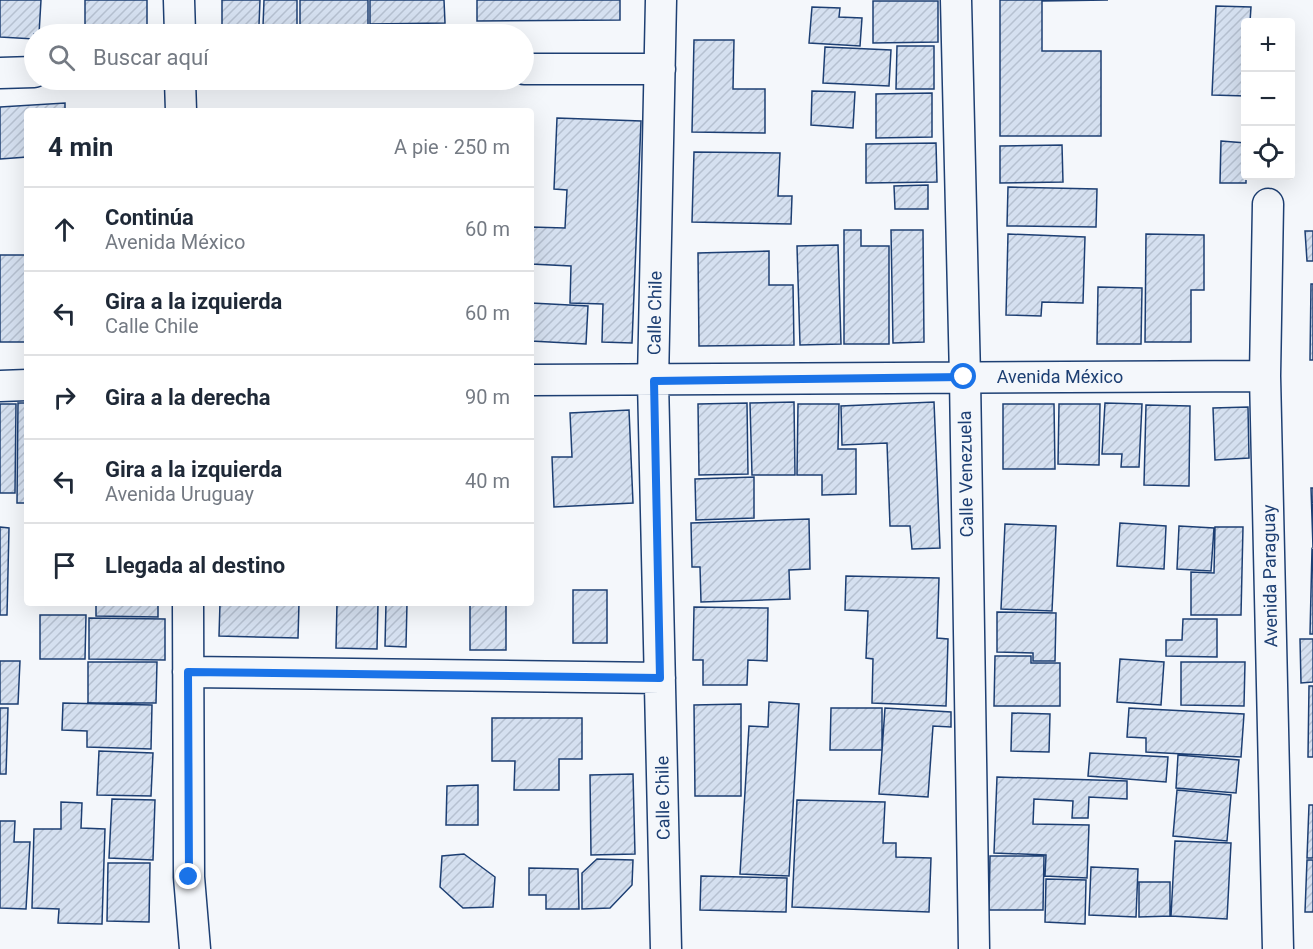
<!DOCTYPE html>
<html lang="es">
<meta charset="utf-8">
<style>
:root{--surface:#fff;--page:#f2f2f3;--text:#1f2937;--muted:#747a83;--line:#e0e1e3}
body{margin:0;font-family:Roboto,sans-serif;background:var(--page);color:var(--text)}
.controls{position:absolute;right:18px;top:18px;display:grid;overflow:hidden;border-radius:6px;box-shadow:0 6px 24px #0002}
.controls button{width:54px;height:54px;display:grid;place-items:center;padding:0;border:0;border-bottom:2px solid var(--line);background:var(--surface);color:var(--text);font:30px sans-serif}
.stop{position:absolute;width:18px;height:18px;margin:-14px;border:4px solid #1a73e8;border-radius:50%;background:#fff}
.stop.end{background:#1a73e8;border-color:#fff;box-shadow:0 2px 6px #0008}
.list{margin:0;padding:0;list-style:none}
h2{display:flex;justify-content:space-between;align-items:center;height:78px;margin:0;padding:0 24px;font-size:26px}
h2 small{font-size:20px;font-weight:400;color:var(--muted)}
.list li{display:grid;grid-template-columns:39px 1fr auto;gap:18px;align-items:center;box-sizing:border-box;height:84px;padding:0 24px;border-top:2px solid var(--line)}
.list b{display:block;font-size:22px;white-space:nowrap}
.list p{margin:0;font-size:20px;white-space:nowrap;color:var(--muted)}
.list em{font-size:20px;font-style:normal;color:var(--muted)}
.icon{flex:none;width:33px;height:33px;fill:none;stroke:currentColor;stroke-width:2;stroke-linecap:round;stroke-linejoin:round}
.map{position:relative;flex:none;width:1313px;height:949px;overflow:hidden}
.search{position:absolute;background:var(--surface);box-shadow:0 6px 24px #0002;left:24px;top:24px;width:510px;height:66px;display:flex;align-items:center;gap:15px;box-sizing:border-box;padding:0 21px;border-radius:33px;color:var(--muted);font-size:22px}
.panel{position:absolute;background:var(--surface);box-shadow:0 6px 24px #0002;left:24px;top:108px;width:510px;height:498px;border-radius:6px}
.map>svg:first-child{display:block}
.building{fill:url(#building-hatch);stroke:#1d3f73;stroke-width:1.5}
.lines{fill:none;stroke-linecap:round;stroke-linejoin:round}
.minor-casing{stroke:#1d3f73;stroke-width:33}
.minor{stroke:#f4f7fb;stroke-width:30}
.route{stroke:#1a73e8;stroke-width:8}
.labels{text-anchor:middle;stroke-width:4.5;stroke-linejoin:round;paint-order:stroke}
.street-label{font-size:18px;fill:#1d3f73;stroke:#f4f7fb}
</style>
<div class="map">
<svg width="1313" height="949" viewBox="0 0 1313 949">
<defs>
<pattern id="building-hatch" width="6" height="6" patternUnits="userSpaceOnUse" patternTransform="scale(1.5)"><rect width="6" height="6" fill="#d5e0f0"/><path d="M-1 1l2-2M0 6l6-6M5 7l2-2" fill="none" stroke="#b6c1d1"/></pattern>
</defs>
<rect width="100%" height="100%" fill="#f4f7fb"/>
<path class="building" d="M 0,0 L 41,0 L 39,34 L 34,34 L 34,39 L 0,37 Z
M 85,0 L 147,0 L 147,26 L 85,26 Z
M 222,0 L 260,0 L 259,25 L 222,25 Z
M 264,0 L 297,0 L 297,26 L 263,26 Z
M 300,0 L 368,0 L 368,34 L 300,34 Z
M 370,0 L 444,0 L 445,23 L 370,24 Z
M 477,0 L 620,0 L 620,20 L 477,21 Z
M 1000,0 L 1108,0 L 1042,1 L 1042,51 L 1101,51 L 1101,136 L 1000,136 Z
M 873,1 L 938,1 L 938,42 L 873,43 Z
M 1216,6 L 1251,7 L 1250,22 L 1246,22 L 1246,96 L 1212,95 Z
M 812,7 L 840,8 L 839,17 L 862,18 L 860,46 L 809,43 Z
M 694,40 L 734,40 L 733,89 L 765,89 L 765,133 L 692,132 Z
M 897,46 L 934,46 L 934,89 L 896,89 Z
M 825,47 L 891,50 L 889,86 L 823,83 Z
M 812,91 L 855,92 L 853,128 L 811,125 Z
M 932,93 L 932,137 L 876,138 L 876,94 Z
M 65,103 L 65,111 L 27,111 L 27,157 L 0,159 L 0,107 Z
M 557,118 L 641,121 L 632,343 L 602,342 L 603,304 L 570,303 L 571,266 L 531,264 L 531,227 L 565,228 L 567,190 L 554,189 Z
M 1221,141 L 1246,143 L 1246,183 L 1220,183 Z
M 936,143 L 937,182 L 866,183 L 866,144 Z
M 1062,145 L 1063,182 L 1000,183 L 1000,146 Z
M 694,152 L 780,153 L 778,196 L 792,196 L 791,224 L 692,222 Z
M 928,185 L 928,209 L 895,209 L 894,186 Z
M 1008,187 L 1097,189 L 1096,227 L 1007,226 Z
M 844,230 L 861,230 L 861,246 L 889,246 L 889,344 L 844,344 Z
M 891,230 L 923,230 L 924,342 L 893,343 Z
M 1305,231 L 1313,231 L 1313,261 L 1307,261 Z
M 1008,234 L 1085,237 L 1083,303 L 1042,302 L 1041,316 L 1006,315 Z
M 1146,234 L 1204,235 L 1204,290 L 1191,290 L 1191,342 L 1145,342 Z
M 838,245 L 841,344 L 800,345 L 797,246 Z
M 769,251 L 769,285 L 793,285 L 794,345 L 699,346 L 698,253 Z
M 0,255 L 27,255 L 27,342 L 0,342 Z
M 1311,284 L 1313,284 L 1313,360 L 1310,360 Z
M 1098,287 L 1142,288 L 1141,344 L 1097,344 Z
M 531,303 L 588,306 L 586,344 L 531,341 Z
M 794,402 L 795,475 L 752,475 L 750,403 Z
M 934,402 L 940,548 L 912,549 L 910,526 L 890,526 L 887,443 L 842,445 L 841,406 Z
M 18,403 L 27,403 L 27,503 L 17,503 Z
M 747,403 L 748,474 L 699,475 L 698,404 Z
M 1105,403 L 1142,404 L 1139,467 L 1121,467 L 1122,454 L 1102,454 Z
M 0,404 L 16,404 L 15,493 L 0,493 Z
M 798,404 L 839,404 L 838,449 L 856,449 L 856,494 L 822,495 L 822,475 L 797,475 Z
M 1003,404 L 1054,404 L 1055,469 L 1003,469 Z
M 1059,404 L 1100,404 L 1099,465 L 1058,464 Z
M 1146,405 L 1190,406 L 1189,486 L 1144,485 Z
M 1248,407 L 1249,458 L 1215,460 L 1213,408 Z
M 629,410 L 633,503 L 554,507 L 552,457 L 572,457 L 570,413 Z
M 754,477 L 754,518 L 696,520 L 695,479 Z
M 1311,488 L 1313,488 L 1313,548 Z
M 809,519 L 810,569 L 789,570 L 790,599 L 701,602 L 700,567 L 692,567 L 691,523 Z
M 1120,523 L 1166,526 L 1164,569 L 1117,566 Z
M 1005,524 L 1056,526 L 1052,611 L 1001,609 Z
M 1179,526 L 1214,528 L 1211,571 L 1177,569 Z
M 0,527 L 9,528 L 7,615 L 0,615 Z
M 1215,527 L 1243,527 L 1241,615 L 1191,615 L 1191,572 L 1214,573 Z
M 1312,549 L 1313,550 L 1313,634 L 1310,634 Z
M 846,576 L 939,578 L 937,638 L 948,639 L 946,706 L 872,703 L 873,659 L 866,658 L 868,611 L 845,610 Z
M 573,590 L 607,590 L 607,643 L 573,643 Z
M 96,603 L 158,603 L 158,617 L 96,616 Z
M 220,603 L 299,603 L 298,638 L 219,636 Z
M 337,603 L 378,603 L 377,649 L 336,648 Z
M 386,603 L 407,603 L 406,647 L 385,646 Z
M 470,603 L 506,603 L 506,650 L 470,650 Z
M 694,607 L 768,608 L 767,661 L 748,660 L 747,685 L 703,685 L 703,660 L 693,660 Z
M 997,612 L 1056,613 L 1055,661 L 1033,661 L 1033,653 L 997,652 Z
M 40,615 L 86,615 L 85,659 L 40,659 Z
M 89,618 L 165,619 L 165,660 L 89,659 Z
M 1183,619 L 1217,619 L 1217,657 L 1166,656 L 1166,640 L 1182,640 Z
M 1300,639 L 1313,639 L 1313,682 L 1301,683 Z
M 995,656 L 1031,656 L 1031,663 L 1060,663 L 1060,706 L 994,706 Z
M 1120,659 L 1164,662 L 1161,705 L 1117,702 Z
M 0,661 L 20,661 L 18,704 L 0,704 Z
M 88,662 L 157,662 L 156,703 L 88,703 Z
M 1181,662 L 1245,662 L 1244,706 L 1181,705 Z
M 1309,686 L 1313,686 L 1313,757 L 1308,757 Z
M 769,702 L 799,704 L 789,876 L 740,874 L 749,726 L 768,727 Z
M 63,703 L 152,705 L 151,749 L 87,747 L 87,731 L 62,730 Z
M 741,704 L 741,796 L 695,796 L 694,705 Z
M 0,708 L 8,708 L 6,774 L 0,774 Z
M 831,708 L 882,708 L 882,750 L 830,750 Z
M 885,708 L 951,712 L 951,727 L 933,726 L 928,797 L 879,794 Z
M 1129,708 L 1244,714 L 1241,757 L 1146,752 L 1146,738 L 1127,737 Z
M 1012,713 L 1050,714 L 1049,752 L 1011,751 Z
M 492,718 L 582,718 L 582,759 L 559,759 L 559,790 L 514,790 L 515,761 L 492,761 Z
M 99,751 L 153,753 L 151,796 L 97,795 Z
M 1090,753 L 1168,757 L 1166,782 L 1088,776 Z
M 1178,755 L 1239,760 L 1236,793 L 1176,788 Z
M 633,774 L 635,854 L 591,855 L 590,775 Z
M 997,777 L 1127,781 L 1127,799 L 1089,797 L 1088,818 L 1072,818 L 1073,801 L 1034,799 L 1033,824 L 1089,825 L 1087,878 L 1045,876 L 1046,855 L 994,853 Z
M 478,785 L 478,825 L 446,825 L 447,786 Z
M 1177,790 L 1231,795 L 1227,841 L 1173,836 Z
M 112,799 L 155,800 L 153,860 L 109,858 Z
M 797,800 L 885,802 L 883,843 L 896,843 L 896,857 L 931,858 L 929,912 L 792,907 Z
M 61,802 L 82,803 L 81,828 L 105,829 L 102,924 L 58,923 L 59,909 L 32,908 L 34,829 L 61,829 Z
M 1309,805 L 1313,805 L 1313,858 L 1307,858 Z
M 0,821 L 15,821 L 14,842 L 30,842 L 26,909 L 0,908 Z
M 1175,841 L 1231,843 L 1227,919 L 1171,916 Z
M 464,854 L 495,877 L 493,907 L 463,908 L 440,887 L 442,856 Z
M 990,856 L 1044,856 L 1043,910 L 989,910 Z
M 597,859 L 633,860 L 632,885 L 610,908 L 582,909 L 582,873 Z
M 1307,860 L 1313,860 L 1313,912 L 1305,912 Z
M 108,863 L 150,863 L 149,922 L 107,921 Z
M 1091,867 L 1138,869 L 1136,917 L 1089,915 Z
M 529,868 L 578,869 L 579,909 L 546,909 L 546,895 L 529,895 Z
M 701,876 L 787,878 L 786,912 L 700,910 Z
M 1046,879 L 1086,880 L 1085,924 L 1045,922 Z
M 1139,882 L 1170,882 L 1170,916 L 1139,917 Z"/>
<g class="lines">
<defs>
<path id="minor" d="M 179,0 L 180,34
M 661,0 L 653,381 L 666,949
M 956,0 L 965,377 L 974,949
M 524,69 L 660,69
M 0,73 L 34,72
M 180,80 L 181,111
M 1268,204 L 1265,376 L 1278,949
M 531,380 L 1265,376
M 0,386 L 27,385
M 188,603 L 189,877 L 195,949
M 188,672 L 660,678"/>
</defs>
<use href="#minor" class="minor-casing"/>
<use href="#minor" class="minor"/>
</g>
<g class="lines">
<path class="route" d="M 189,877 L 188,672 L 660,678 L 654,381 L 964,377"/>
</g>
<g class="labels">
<g class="street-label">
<text transform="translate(655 313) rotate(-89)" y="6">Calle Chile</text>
<text x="1060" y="383">Avenida México</text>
<text transform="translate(966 474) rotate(-91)" y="6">Calle Venezuela</text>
<text transform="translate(1270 576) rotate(-91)" y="6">Avenida Paraguay</text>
<text transform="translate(663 798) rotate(-91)" y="6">Calle Chile</text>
</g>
</g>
</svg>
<div class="controls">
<button>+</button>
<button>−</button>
<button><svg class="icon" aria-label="locate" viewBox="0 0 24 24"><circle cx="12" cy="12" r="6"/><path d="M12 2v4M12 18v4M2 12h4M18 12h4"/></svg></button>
</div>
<div class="stop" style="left:964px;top:377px"></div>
<div class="stop end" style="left:189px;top:877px"></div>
<div class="search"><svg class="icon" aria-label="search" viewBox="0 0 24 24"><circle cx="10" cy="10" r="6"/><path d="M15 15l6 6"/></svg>Buscar aquí</div>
<section class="panel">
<h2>4 min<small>A pie · 250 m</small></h2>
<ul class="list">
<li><svg class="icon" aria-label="ahead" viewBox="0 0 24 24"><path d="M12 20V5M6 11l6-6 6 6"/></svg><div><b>Continúa</b><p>Avenida México</p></div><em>60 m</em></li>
<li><svg class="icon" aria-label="left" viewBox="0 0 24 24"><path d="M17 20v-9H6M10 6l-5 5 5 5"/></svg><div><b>Gira a la izquierda</b><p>Calle Chile</p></div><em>60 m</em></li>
<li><svg class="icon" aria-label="right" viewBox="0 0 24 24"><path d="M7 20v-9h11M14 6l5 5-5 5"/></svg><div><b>Gira a la derecha</b></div><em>90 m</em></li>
<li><svg class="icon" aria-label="left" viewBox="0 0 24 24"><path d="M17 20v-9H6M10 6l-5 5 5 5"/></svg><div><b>Gira a la izquierda</b><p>Avenida Uruguay</p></div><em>40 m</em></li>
<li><svg class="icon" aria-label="arrive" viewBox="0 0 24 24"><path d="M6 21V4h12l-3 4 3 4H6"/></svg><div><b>Llegada al destino</b></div></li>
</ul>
</section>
</div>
